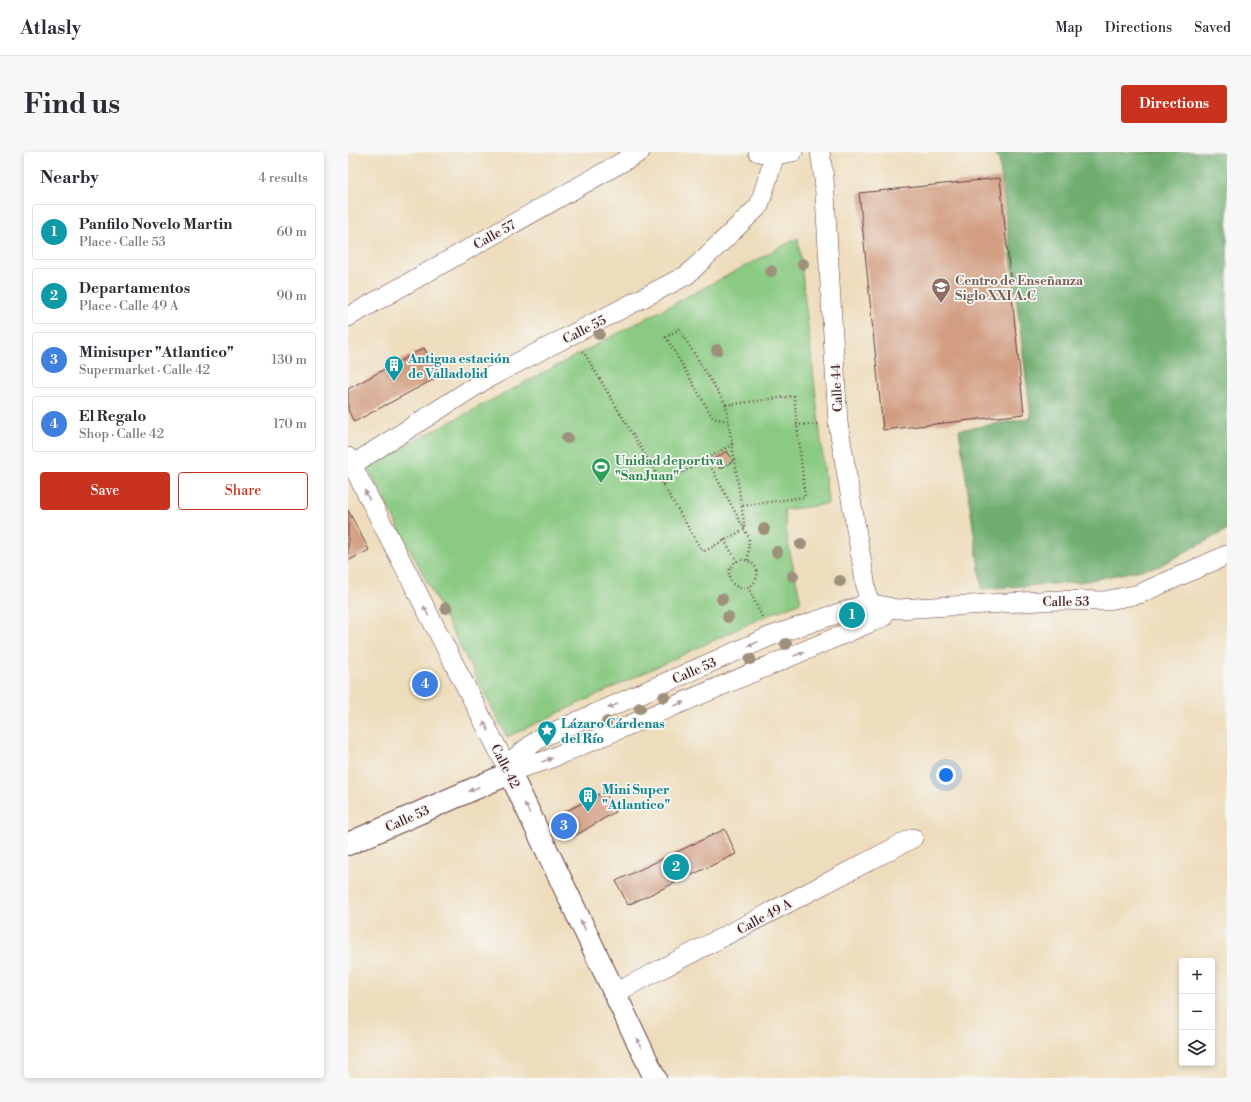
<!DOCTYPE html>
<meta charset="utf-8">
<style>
:root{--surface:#fff;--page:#f7f7f7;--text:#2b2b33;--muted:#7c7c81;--line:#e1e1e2;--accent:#c8321e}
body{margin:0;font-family:"Libre Bodoni",serif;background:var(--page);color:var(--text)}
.controls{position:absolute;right:12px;bottom:12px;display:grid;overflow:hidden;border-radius:4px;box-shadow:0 2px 6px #0003}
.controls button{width:36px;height:36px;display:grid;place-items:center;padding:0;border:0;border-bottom:1px solid var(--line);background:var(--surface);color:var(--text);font:20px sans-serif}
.you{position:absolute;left:598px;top:623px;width:14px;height:14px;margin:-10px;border:3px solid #fff;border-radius:50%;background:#1a73e8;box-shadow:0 0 0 6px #1a73e833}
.badge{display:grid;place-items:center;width:26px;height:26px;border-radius:50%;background:var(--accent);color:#fff;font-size:13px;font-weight:700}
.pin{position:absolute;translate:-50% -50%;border:2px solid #fff;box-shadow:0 1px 4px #0006}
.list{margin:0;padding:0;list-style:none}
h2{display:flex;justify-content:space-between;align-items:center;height:52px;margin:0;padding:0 16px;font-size:17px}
h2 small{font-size:13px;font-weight:400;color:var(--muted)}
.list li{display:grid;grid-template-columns:26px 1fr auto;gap:12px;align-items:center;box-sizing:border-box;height:56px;margin:0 8px 8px;padding:0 8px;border:1px solid var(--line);border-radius:4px}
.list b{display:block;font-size:15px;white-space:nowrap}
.list p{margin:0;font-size:13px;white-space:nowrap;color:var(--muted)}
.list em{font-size:13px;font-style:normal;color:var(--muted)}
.actions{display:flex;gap:8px;padding:12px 16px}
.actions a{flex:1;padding:9px 0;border:1px solid var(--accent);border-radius:4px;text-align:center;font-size:14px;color:var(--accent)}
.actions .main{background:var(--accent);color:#fff}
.icon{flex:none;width:22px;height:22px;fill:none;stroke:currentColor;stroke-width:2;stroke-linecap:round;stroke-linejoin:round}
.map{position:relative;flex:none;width:879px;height:926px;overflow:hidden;border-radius:4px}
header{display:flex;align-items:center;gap:24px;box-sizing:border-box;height:56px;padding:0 20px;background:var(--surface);border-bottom:1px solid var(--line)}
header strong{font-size:19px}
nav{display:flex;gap:22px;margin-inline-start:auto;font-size:14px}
.intro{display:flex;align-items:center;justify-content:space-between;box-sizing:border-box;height:96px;padding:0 24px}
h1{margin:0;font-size:28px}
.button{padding:10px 18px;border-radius:4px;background:var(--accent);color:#fff;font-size:14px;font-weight:700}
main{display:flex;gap:24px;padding:0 24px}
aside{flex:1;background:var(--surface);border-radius:4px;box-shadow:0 2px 6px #0003}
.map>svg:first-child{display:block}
.green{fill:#8aca82;stroke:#6a7456}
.forest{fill:#6fae70;stroke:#5c664e}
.building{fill:#d29d81}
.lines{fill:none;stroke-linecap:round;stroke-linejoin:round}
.minor-casing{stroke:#633c41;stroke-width:20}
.secondary-casing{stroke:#633c41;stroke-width:24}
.path{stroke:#633c41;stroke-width:2.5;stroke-dasharray:1 3;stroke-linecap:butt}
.minor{stroke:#fff;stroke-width:19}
.secondary{stroke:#fff;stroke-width:22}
.tree{fill:#9e917b}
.oneway{fill:#ae9aa0}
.labels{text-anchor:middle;stroke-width:3.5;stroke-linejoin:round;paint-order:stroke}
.street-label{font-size:13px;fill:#4a1f2b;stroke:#f6f6f2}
.education-label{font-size:13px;font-weight:bold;fill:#785e54;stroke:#f6f6f2;text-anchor:start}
.culture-label{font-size:13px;font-weight:bold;fill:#0d838f;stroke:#f6f6f2;text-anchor:start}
.leisure-label{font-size:13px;font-weight:bold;fill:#27864d;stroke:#f6f6f2;text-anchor:start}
</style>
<header>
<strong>Atlasly</strong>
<nav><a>Map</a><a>Directions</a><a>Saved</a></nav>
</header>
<div class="intro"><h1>Find us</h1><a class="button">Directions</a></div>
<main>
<aside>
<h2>Nearby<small>4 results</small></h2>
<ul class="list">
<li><span class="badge" style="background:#0f9aa8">1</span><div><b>Panfilo Novelo Martin</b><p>Place · Calle 53</p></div><em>60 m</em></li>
<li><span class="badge" style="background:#0f9aa8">2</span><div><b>Departamentos</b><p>Place · Calle 49 A</p></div><em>90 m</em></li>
<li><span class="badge" style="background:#3f7fe0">3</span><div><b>Minisuper &quot;Atlantico&quot;</b><p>Supermarket · Calle 42</p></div><em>130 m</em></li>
<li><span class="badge" style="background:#3f7fe0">4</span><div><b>El Regalo</b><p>Shop · Calle 42</p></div><em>170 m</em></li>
</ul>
<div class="actions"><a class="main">Save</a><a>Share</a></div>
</aside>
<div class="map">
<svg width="879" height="926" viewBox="0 0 879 926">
<rect width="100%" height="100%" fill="#f6f6f2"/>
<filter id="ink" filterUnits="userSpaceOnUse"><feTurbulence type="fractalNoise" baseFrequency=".025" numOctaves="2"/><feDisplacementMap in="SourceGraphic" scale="8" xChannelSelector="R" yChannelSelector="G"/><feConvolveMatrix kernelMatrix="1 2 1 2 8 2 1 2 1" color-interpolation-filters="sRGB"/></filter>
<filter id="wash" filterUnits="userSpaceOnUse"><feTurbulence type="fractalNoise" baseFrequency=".012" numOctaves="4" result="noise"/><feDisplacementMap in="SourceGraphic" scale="16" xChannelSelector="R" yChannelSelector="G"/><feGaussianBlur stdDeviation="0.9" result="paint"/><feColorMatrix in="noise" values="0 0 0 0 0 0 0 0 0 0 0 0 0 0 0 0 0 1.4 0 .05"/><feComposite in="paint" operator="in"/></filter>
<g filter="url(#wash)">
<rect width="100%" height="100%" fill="#eeddbc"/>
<path class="green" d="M 450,86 L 480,350 L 480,352 L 436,358 L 440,391 L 453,450 L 413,466 L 159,585 L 19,314 Z"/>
<path class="forest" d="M 646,0 L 879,0 L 879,378 L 809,415 L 732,430 L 634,437 L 611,278 L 683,266 L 651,8 Z"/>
<g id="blocks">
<path class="building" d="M 652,26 L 676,262 L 535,278 L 511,41 Z
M 76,196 L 92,224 L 6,270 L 0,258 L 0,237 Z
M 379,299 L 385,309 L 372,317 L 366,307 Z
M 0,358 L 21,398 L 0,409 Z
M 257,639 L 267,660 L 225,685 L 213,662 Z
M 377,677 L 388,702 L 280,753 L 268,729 Z"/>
</g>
</g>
<g filter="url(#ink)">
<use href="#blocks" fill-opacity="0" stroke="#633c41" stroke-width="1"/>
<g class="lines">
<defs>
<path id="minor" d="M 410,0 L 427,3 L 445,0
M 472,0 L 476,26 L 490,271 L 524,470
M 0,165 L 292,0
M 0,305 L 162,621
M 4,313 L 140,226 L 339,123 L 411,54 L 427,3
M 162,621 L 169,604 L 192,586 L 423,484 L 521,451 L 549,457 L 710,448 L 756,449 L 791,442 L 879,403
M 162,621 L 173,616 L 199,608 L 524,470 L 535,465
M 267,841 L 565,686"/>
<path id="secondary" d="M 0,692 L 162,621 L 307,926"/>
</defs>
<use href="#minor" class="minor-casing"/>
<use href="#secondary" class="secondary-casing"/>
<path class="path" d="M 235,199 L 355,400 L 397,377 L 378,253 L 331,177 L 318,185 L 365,266 L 381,269
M 378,253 L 446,244 L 457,345 L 393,354
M 448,273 L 471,272
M 358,306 L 401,386 L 400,409
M 314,332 L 385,292
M 376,388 L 389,409
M381 422a14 14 0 1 1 28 0a14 14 0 1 1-28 0Z
M 400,435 L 415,467"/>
<use href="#minor" class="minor"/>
<use href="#secondary" class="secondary"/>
</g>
<g class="tree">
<circle cx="455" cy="112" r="6"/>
<circle cx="423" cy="119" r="6"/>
<circle cx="251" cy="182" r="6"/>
<circle cx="369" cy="198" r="6"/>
<circle cx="219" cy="286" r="6"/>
<circle cx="416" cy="377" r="6"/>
<circle cx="453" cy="392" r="6"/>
<circle cx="429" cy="400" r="6"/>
<circle cx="445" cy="424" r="6"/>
<circle cx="492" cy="429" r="6"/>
<circle cx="374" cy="447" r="6"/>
<circle cx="98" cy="456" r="6"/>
<circle cx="380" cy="465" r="6"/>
<circle cx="438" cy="492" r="6"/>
<circle cx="402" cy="507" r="6"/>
<circle cx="316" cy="545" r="6"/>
<circle cx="292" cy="556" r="6"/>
<circle cx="259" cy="570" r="6"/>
</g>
<defs><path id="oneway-solid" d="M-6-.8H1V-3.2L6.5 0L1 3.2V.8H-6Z"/></defs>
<g class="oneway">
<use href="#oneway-solid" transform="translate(19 343) rotate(-117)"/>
<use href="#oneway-solid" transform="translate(78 459) rotate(-117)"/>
<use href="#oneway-solid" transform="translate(405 492) rotate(156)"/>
<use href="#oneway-solid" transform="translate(451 502) rotate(-23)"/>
<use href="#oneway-solid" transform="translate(331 552) rotate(-23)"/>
<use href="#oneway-solid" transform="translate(265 554) rotate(156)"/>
<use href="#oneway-solid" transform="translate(138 574) rotate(-117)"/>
<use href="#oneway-solid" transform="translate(199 608) rotate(-20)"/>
<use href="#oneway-solid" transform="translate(126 637) rotate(156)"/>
<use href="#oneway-solid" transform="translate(179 656) rotate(-116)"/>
<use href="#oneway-solid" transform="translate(235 773) rotate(-116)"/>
<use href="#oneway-solid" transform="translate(291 891) rotate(-115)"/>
</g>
</g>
<defs>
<symbol id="school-pin" viewBox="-11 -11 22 30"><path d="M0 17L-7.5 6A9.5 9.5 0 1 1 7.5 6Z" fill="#8d6e63" stroke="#f6f6f2"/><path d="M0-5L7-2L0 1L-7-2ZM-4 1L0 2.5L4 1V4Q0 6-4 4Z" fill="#fff"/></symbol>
<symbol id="building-pin" viewBox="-11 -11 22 30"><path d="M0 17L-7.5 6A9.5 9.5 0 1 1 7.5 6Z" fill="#0f9aa8" stroke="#f6f6f2"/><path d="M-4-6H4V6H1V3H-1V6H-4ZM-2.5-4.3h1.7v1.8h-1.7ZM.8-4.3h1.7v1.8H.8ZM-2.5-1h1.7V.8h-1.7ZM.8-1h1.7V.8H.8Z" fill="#fff"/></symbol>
<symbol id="stadium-pin" viewBox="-11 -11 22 30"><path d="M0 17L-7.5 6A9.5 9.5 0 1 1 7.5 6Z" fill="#2e9e5b" stroke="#f6f6f2"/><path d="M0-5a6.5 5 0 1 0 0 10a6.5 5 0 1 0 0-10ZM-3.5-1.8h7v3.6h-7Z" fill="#fff"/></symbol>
<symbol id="sight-pin" viewBox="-11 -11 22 30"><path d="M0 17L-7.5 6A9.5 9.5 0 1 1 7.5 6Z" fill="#0f9aa8" stroke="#f6f6f2"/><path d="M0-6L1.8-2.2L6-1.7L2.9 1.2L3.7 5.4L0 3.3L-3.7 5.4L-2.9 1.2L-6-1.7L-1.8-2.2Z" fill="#fff"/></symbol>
</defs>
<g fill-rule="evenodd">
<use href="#school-pin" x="582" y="124" width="22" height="30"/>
<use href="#building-pin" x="35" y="202" width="22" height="30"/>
<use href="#stadium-pin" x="242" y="304" width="22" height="30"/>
<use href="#sight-pin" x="188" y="567" width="22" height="30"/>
<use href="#building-pin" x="229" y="633" width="22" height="30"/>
</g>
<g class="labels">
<g class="street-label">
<text transform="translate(146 82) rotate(-29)" y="5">Calle 57</text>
<text transform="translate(236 177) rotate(-27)" y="5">Calle 55</text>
<text transform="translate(488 236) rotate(-93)" y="5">Calle 44</text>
<text x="718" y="454">Calle 53</text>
<text transform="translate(346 518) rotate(-24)" y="5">Calle 53</text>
<text transform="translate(158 614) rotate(63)" y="5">Calle 42</text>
<text transform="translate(59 666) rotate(-24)" y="5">Calle 53</text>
<text transform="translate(416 764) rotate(-28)" y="5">Calle 49 A</text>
</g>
<g class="education-label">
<text x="607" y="133">Centro de Enseñanza<tspan x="607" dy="15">Siglo XXI A.C</tspan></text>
</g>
<g class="culture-label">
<text x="60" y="211">Antigua estación<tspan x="60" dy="15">de Valladolid</tspan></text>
<text x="213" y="576">Lázaro Cárdenas<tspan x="213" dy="15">del Río</tspan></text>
<text x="254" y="642">Mini Super<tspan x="254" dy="15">"Atlantico"</tspan></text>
</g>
<g class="leisure-label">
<text x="267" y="313">Unidad deportiva<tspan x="267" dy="15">"San Juan"</tspan></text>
</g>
</g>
</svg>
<div class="controls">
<button>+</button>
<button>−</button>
<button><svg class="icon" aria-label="layers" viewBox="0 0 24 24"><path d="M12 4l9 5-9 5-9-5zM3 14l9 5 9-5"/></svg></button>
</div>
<div class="you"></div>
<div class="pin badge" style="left:504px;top:463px;background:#0f9aa8">1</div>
<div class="pin badge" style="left:328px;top:715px;background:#0f9aa8">2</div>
<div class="pin badge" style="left:216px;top:674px;background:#3f7fe0">3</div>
<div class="pin badge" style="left:77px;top:532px;background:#3f7fe0">4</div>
</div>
</main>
